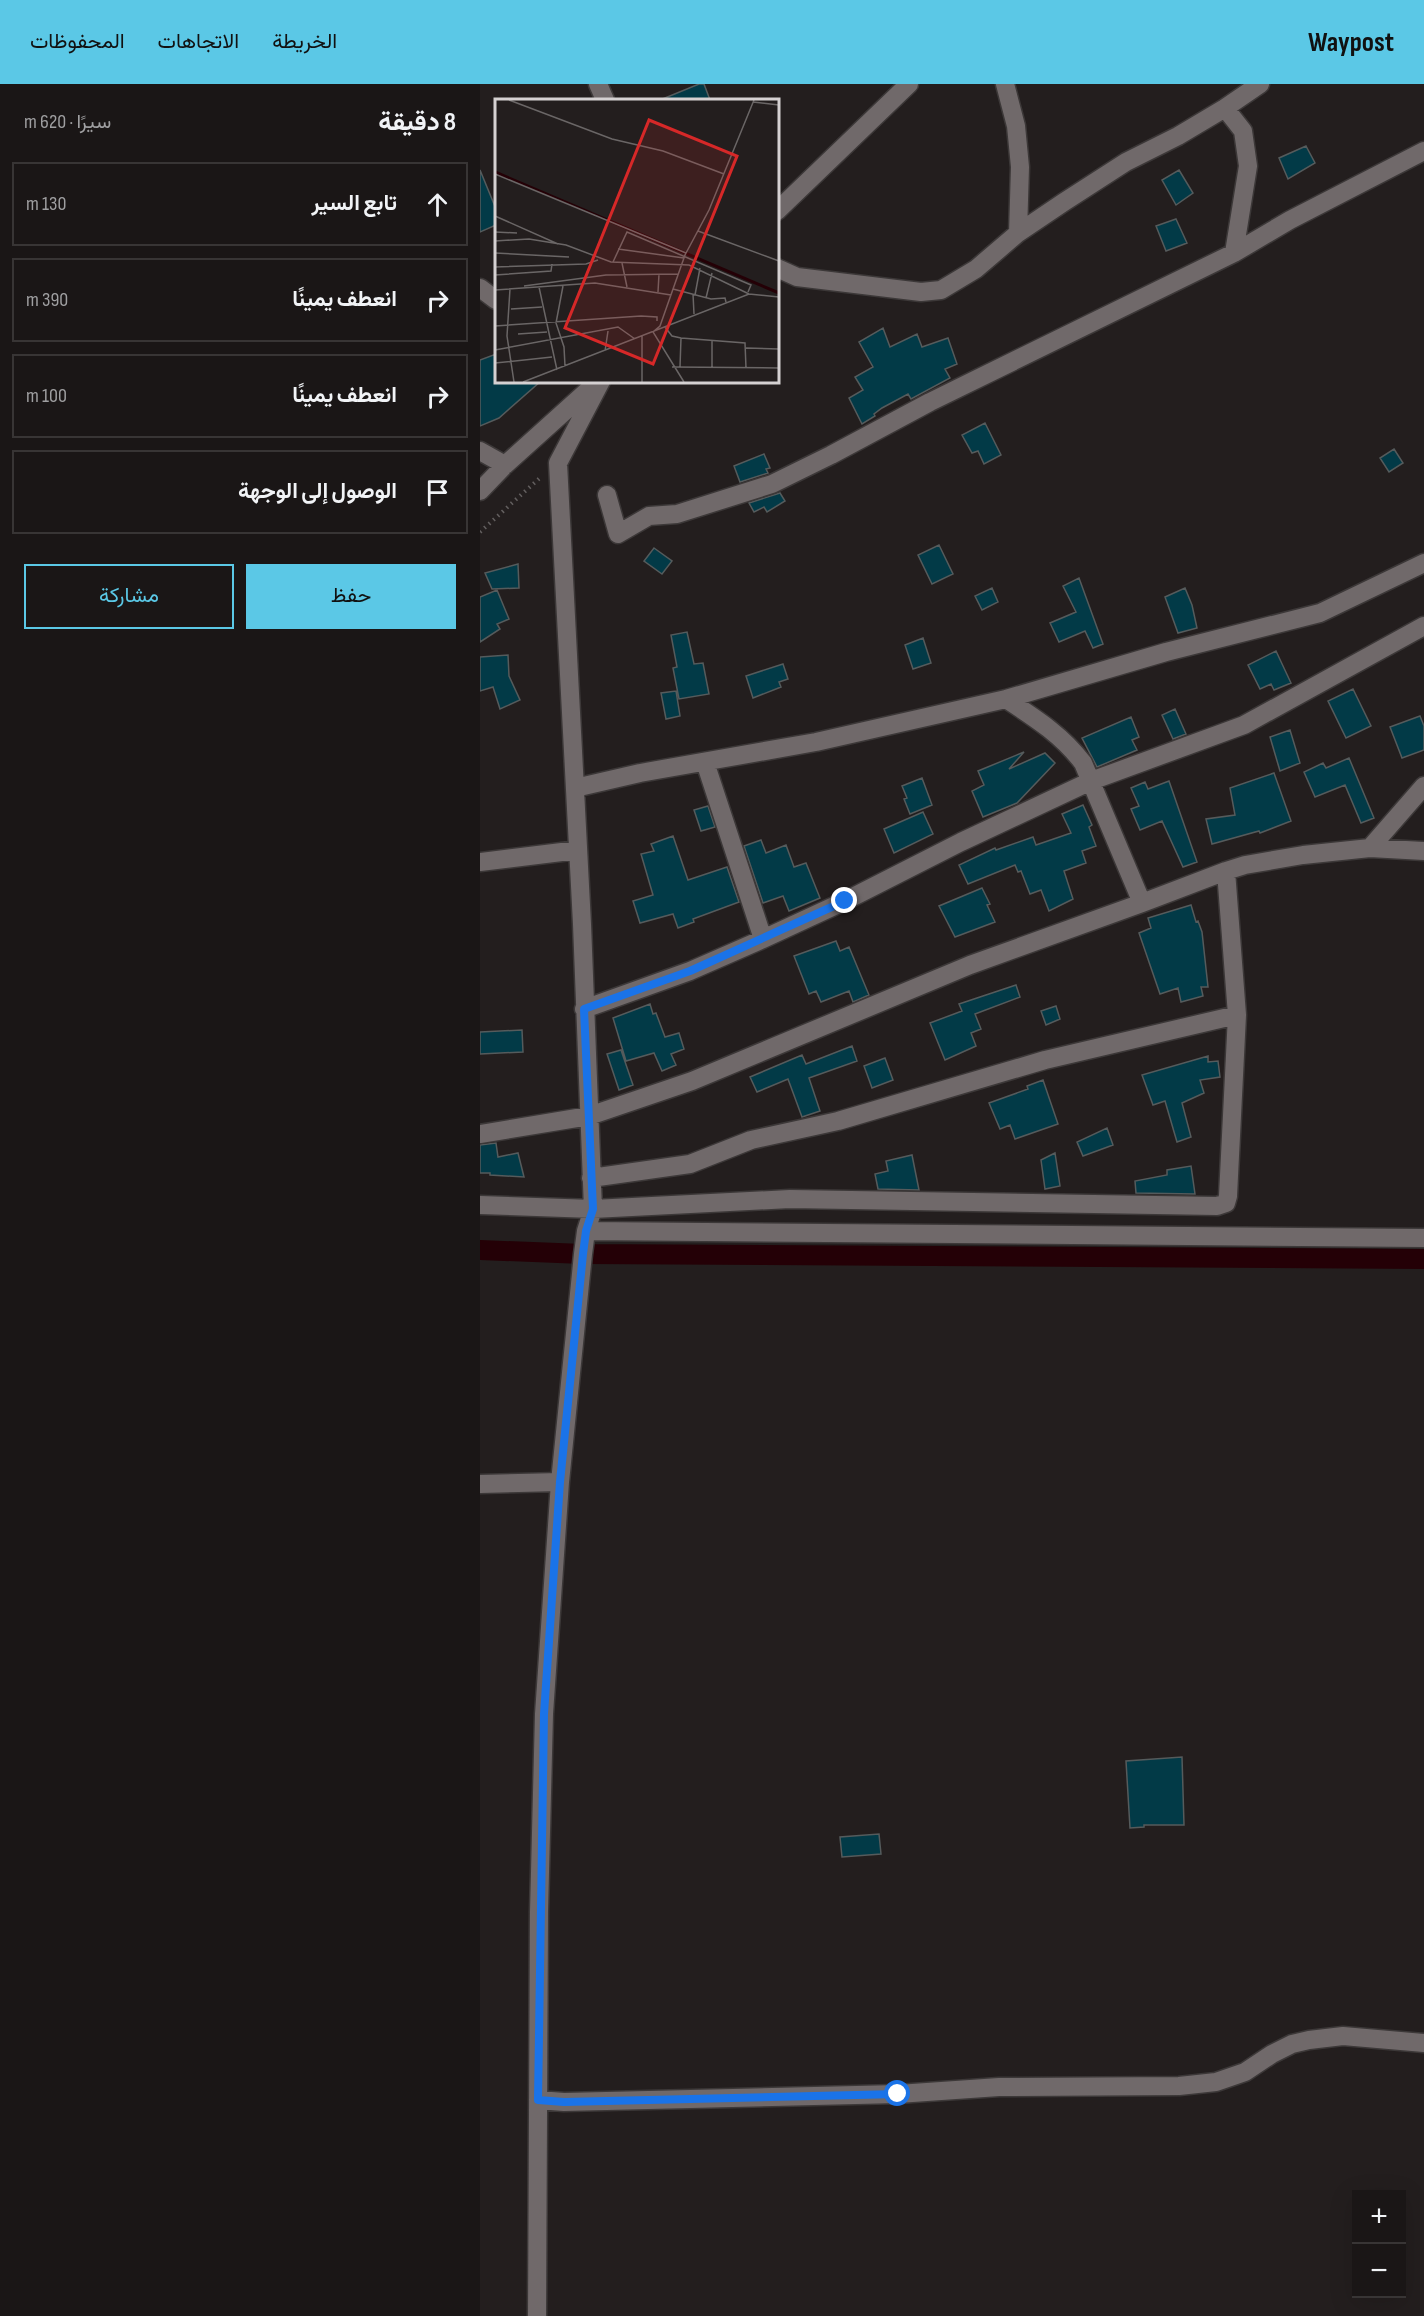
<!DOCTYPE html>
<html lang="ar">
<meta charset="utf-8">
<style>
:root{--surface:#1a1616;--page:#272323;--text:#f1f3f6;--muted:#9f9fa1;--line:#383535;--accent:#5bc8e6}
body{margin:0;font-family:"Sofia Sans Condensed",Vazirmatn,sans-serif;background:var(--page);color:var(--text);direction:rtl}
.controls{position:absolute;right:18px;bottom:18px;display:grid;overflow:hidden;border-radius:0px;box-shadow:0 6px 24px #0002}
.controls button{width:54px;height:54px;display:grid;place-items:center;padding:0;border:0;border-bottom:2px solid var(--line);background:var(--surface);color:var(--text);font:30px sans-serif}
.stop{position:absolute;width:18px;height:18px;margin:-14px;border:4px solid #1a73e8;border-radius:50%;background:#fff}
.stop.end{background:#1a73e8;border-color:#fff;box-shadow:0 2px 6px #0008}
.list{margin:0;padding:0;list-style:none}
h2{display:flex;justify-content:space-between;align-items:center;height:78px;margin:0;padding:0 24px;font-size:26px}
h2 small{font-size:20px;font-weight:400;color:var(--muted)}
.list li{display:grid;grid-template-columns:39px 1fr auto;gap:18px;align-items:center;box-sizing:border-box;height:84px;margin:0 12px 12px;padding:0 12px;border:2px solid var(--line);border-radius:0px}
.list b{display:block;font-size:22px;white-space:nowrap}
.list em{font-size:20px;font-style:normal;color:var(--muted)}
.actions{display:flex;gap:12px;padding:18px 24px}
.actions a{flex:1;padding:14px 0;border:2px solid var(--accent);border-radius:0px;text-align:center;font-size:21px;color:var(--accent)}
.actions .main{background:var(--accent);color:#111}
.icon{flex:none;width:33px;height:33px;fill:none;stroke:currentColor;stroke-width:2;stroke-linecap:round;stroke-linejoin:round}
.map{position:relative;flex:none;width:944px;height:2232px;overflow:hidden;direction:ltr}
header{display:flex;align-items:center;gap:36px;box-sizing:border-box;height:84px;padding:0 30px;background:var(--accent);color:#111}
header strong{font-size:28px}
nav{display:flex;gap:33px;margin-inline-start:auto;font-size:21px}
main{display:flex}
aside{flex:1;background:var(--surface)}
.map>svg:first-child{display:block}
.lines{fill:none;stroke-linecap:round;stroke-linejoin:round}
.canal{stroke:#240006;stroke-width:20}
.building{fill:#023a47;stroke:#555b5c;stroke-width:1.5}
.minor-casing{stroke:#3c3838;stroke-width:21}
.path{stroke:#635f5f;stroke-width:4;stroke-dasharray:1.5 4.5;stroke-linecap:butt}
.minor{stroke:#70696a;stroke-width:18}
.route{stroke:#1a73e8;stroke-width:8}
.inset-river{fill:none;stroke:#240006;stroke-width:3}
.inset-road{fill:none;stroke:#6a6666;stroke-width:1.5}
.view{fill:#d62828;fill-opacity:0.15;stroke:#d62828;stroke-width:3}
.inset-edge{fill:none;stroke:#d5d1d2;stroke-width:3}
</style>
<header>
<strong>Waypost</strong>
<nav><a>الخريطة</a><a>الاتجاهات</a><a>المحفوظات</a></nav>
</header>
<main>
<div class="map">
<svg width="944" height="2232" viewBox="0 0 944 2232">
<rect width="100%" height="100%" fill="#231e1e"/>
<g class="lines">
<path class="canal" d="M 0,1166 L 103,1170 L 944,1175"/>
</g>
<path class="building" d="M 219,0 L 224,0 L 230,16 L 180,16 Z
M 826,62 L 835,79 L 808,95 L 799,74 Z
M 0,86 L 16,125 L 16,141 L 0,148 Z
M 699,86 L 713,109 L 696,121 L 682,96 Z
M 696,135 L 707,159 L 686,167 L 676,142 Z
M 403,244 L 410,263 L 437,250 L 442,263 L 468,254 L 477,280 L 465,285 L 470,294 L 431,315 L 428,310 L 402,324 L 394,330 L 395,332 L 382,340 L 369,314 L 383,306 L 375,293 L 393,283 L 379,258 Z
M 16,270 L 16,297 L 61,297 L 19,334 L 0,342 L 0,276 Z
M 505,339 L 521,371 L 504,380 L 498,367 L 492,369 L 482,351 Z
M 914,365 L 923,379 L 909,388 L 900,374 Z
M 284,370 L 290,384 L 286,385 L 288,389 L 260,398 L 254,382 Z
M 300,409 L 305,417 L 287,428 L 284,423 L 274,428 L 269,419 Z
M 459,461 L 473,490 L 452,500 L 438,471 Z
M 174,464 L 192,477 L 182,490 L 164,477 Z
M 38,480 L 39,504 L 12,505 L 5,489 Z
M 599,494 L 623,560 L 613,564 L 605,547 L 579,558 L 570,539 L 596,528 L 583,502 Z
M 512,504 L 518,518 L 502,526 L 495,512 Z
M 705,504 L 712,521 L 717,544 L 698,549 L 685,513 Z
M 17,506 L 29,535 L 17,540 L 20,545 L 0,558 L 0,513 Z
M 207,548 L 214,580 L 223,579 L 229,610 L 199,615 L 193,584 L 197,583 L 191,551 Z
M 443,554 L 451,579 L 433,585 L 425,561 Z
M 796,567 L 811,599 L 794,606 L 791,600 L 780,605 L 768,581 Z
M 28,571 L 29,592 L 40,616 L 20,625 L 13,603 L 0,607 L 0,573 Z
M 303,580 L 308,595 L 299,598 L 301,603 L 273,614 L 266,592 Z
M 873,605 L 891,642 L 866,654 L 848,617 Z
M 196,607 L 200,632 L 186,635 L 181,609 Z
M 695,625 L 706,650 L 693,655 L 682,631 Z
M 940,632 L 944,642 L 944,666 L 922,674 L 910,643 Z
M 651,633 L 659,653 L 652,656 L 657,666 L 617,683 L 602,654 Z
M 810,646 L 820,679 L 800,687 L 790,653 Z
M 544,668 L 529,685 L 565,669 L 575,679 L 537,719 L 503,733 L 492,707 L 504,701 L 498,687 Z
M 869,674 L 894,734 L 881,739 L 865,701 L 835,713 L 824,688 L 843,679 L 846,684 Z
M 794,689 L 811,737 L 780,749 L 779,747 L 732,760 L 726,735 L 755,731 L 750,704 Z
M 442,694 L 452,721 L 430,730 L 424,715 L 427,714 L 422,702 Z
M 689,697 L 717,778 L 703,783 L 682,737 L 660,746 L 651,725 L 659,722 L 651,704 L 665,698 L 668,705 Z
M 603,721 L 612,741 L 609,743 L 616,762 L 602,767 L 606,779 L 584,787 L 593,815 L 569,827 L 561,806 L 550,810 L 541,787 L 538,788 L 535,781 L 488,800 L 479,781 L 515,764 L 516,766 L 553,753 L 556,761 L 591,749 L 582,730 Z
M 228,722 L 235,743 L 221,747 L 214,726 Z
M 443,728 L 453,750 L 414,769 L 404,745 Z
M 193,752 L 208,796 L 247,783 L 259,818 L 213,835 L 214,838 L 198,844 L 193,830 L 160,839 L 153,817 L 173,811 L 161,770 L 174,767 L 171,760 Z
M 281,756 L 286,769 L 306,761 L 314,783 L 326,779 L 340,814 L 309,827 L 303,812 L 283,819 L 264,762 Z
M 502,804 L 510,820 L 507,821 L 515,838 L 475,853 L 459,822 Z
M 711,821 L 716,838 L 718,837 L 722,848 L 728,903 L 721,903 L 723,912 L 701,918 L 698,904 L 680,910 L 659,849 L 671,844 L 668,834 Z
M 356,857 L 360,867 L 369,863 L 389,911 L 373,918 L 369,907 L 341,918 L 336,907 L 329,910 L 314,872 Z
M 536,901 L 540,913 L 495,930 L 501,945 L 491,949 L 496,962 L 465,976 L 450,939 L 482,927 L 479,920 Z
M 170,920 L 173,930 L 176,929 L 185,953 L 199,949 L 204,965 L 191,970 L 196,981 L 182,987 L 174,969 L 146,977 L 133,934 Z
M 576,922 L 580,935 L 566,941 L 561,927 Z
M 42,946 L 43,968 L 0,970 L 0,948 Z
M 372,962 L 377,977 L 329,994 L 340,1027 L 322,1033 L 308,995 L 277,1008 L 270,993 L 322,971 L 326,980 Z
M 141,966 L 153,1001 L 139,1006 L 127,970 Z
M 728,972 L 728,978 L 738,977 L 740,993 L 720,996 L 724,1009 L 702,1019 L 711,1053 L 697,1058 L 685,1017 L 673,1021 L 662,991 Z
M 405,974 L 413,996 L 392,1004 L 384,982 Z
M 563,996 L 578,1040 L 535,1055 L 530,1041 L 520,1045 L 509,1019 L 548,1005 L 547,1002 Z
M 627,1044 L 633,1061 L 603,1072 L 597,1058 Z
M 16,1059 L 18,1073 L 38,1069 L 44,1093 L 10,1091 L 10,1089 L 0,1089 L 0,1061 Z
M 575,1069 L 580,1102 L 565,1105 L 561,1076 Z
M 432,1071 L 439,1106 L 398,1105 L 395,1090 L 408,1087 L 406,1077 Z
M 711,1082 L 715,1110 L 656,1109 L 655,1097 L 687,1091 L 687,1086 Z
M 702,1673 L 704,1741 L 664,1741 L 664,1743 L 650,1744 L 646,1677 Z
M 399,1750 L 401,1770 L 362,1773 L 360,1753 Z"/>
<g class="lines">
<defs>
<path id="minor" d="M 118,0 L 125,16
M 525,0 L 536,42 L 540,83 L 538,149
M 745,24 L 763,47 L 768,82 L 754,169
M 297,127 L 429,0
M 297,184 L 317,193 L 441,208 L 461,206 L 496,185 L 538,149 L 584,118 L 646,78 L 698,52 L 745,24 L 780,0
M 0,204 L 16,216
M 0,367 L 25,381
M 0,407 L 25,381 L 115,300
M 127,411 L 138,450 L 169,432 L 197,430 L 292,400 L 351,371 L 450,318 L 754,169 L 810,136 L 944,67
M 526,615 C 555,634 582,651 603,679 L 662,819
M 225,678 L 283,855
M 95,704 L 160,689 L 336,658 L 526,615 L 686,568 L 840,529 L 944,479
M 890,764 L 944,702
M 0,778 L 98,766
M 104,925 L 210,887 L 283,855 L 365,817 L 481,758 L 611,697 L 764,641 L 944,542
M 0,1050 L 109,1032 L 212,997 L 490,881 L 662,819 L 746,787 L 765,781 L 823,771 L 890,764 L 944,767
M 111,1094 L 210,1080 L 271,1056 L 358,1037 L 565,976 L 757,931
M 0,1121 L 113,1125 L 310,1115 L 737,1122 L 746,1119 L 748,1112 L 757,931 L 746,787
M 106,1147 L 944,1154
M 0,1400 L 80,1398
M 58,2016 L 84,2018 L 418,2010 L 519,2003 L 699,2002 L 736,1998 L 765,1988 L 792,1970 L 812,1960 L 829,1956 L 863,1952 L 944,1959
M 57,2232 L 59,1828 L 64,1630 L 80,1398 L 103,1170 L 106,1147 L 113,1125 L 102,840 L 78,379 L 121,297"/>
</defs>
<use href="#minor" class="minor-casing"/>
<path class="path" d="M 0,448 L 62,392"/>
<use href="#minor" class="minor"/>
</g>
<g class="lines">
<path class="route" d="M 365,817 L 210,887 L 104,925 L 113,1125 L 106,1147 L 103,1170 L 80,1398 L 64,1630 L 58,2016 L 84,2018 L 418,2010"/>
</g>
<g transform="translate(15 15)">
<rect width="284" height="284" fill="#231e1e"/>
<path class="inset-river" d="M 0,73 L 284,194"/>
<path class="inset-road" d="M 14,1 L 117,40 L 168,52 L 229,75M 258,3 L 284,6M 0,75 L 191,154M 0,117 L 63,145M 203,132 L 284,162M 0,133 L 22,134M 0,142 L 34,140 L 71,146 L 116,163 L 194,166 L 254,195M 123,150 L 189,159M 0,154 L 74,158M 118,163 L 132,133 L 256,186 L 253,193M 127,164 L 132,188M 0,168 L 91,165 L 103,161M 0,176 L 56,172 L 57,165M 29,187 L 111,176 L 183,175M 68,187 L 61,224 L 69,248 L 70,267M 44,188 L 62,271M 15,190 L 12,237 L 19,283M 178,190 L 216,200 L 230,199 L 231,203M 0,191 L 100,184 L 176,196M 163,193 L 164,175M 198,195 L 199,215M 200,196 L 205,169M 211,199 L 217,174M 16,210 L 47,208M 0,227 L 146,217 L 162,218 L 162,222M 170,228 L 177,237 L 186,239 L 250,244 L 251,269M 23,235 L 52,233M 217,242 L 217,268M 251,249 L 284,250M 0,251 L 123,228 L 140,240M 110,252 L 113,232M 0,264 L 57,258M 177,268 L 284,269M 185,268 L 186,239M 28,283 L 254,195 L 284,198M 147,283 L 147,237M 189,283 L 158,233 L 165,227 L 190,156 L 214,111 L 259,1"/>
<path class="view" d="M 154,21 L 242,57 L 158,265 L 70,229 Z"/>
<rect width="284" height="284" class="inset-edge"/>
</g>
</svg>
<div class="controls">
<button>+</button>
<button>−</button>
</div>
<div class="stop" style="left:418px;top:2010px"></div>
<div class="stop end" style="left:365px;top:817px"></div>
</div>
<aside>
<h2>8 دقيقة<small>سيرًا · 620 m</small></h2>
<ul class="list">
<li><svg class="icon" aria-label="ahead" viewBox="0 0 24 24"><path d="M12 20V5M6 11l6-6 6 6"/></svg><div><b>تابع السير</b></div><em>130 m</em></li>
<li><svg class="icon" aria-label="right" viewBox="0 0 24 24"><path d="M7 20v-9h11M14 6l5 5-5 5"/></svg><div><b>انعطف يمينًا</b></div><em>390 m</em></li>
<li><svg class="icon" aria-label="right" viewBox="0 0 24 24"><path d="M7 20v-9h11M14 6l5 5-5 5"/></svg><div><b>انعطف يمينًا</b></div><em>100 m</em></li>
<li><svg class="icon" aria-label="arrive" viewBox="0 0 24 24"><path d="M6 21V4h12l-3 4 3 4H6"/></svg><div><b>الوصول إلى الوجهة</b></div></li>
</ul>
<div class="actions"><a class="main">حفظ</a><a>مشاركة</a></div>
</aside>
</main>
